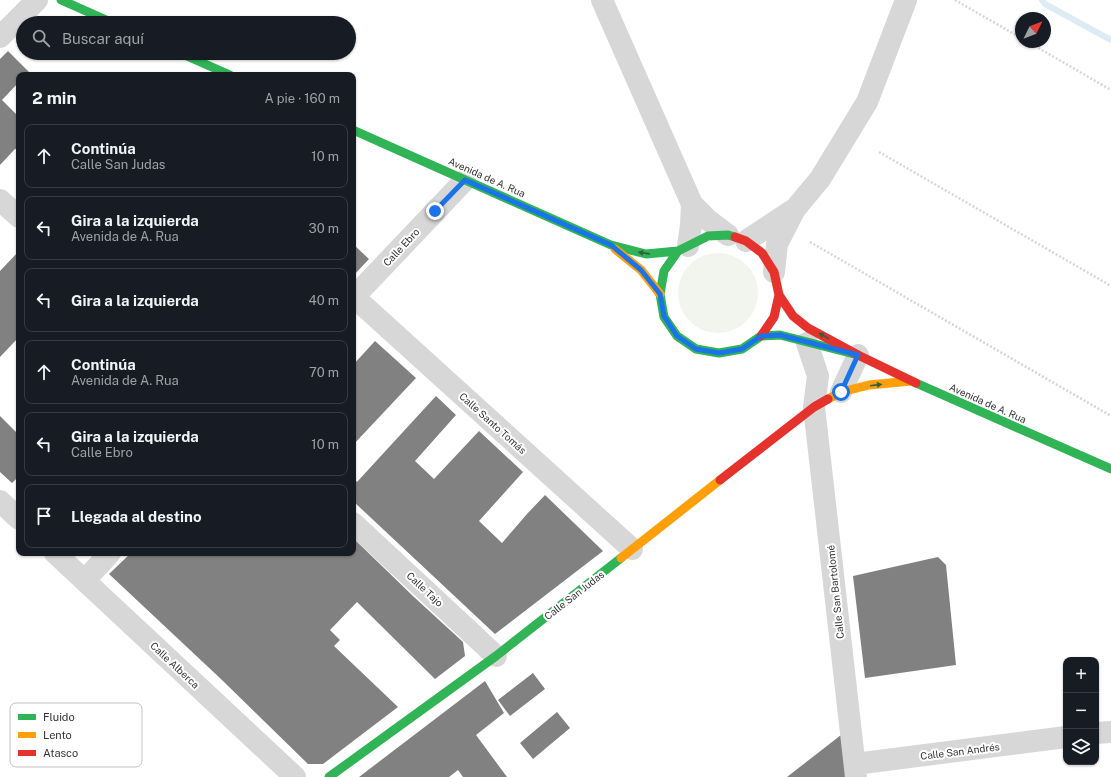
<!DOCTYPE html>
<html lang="es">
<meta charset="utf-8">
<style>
:root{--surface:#171b24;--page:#20242c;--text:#f1f3f6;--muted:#9ea1a6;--line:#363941}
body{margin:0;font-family:"Public Sans",sans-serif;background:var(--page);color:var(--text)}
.controls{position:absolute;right:12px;bottom:12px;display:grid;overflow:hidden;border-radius:8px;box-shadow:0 1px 3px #0004}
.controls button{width:36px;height:36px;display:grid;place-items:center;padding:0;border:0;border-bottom:1px solid var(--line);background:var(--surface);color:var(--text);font:20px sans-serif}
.compass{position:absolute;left:1015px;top:12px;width:36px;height:36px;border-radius:50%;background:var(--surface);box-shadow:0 1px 3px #0004;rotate:47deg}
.stop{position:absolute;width:12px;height:12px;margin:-9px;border:3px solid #1a73e8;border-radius:50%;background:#fff}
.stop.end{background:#1a73e8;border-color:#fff;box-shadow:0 1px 4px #0008}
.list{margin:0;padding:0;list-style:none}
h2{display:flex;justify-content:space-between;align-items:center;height:52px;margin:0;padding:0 16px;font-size:17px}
h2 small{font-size:13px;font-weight:400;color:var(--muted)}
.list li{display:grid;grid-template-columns:26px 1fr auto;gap:12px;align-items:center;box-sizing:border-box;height:64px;margin:0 8px 8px;padding:0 8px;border:1px solid var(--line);border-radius:8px}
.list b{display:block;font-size:15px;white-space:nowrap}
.list p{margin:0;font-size:13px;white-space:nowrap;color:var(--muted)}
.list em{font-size:13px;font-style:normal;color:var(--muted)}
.icon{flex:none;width:22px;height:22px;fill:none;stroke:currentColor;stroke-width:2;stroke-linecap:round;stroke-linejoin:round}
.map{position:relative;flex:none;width:1111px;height:777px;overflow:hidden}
.search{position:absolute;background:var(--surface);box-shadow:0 1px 3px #0004;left:16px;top:16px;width:340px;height:44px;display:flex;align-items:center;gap:10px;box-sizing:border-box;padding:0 14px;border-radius:22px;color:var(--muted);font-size:15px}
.panel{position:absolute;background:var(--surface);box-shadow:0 1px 3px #0004;left:16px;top:72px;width:340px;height:484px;border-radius:8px}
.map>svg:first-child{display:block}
.green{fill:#f1f5ed}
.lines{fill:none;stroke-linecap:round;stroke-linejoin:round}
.stream{stroke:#ddebf3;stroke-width:6}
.building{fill:#818181}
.path{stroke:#d6d6d6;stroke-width:2.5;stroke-dasharray:2 2;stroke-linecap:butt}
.street{stroke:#d7d7d7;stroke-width:22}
.fast{stroke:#30b455;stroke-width:9}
.slow{stroke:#ff9f0a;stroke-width:9}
.jam{stroke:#e5322d;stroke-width:9}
.oneway{fill:#32603f}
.route{stroke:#1a73e8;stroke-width:5}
.labels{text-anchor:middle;stroke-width:4;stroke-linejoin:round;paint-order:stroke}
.street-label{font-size:10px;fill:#333;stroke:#fff}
.key{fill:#fff;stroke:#c2c2c2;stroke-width:1}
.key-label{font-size:11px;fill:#333}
</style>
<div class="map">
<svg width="1111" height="777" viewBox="0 0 1111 777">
<rect width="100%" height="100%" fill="#fff"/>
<path class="green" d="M678 293a40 40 0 1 1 80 0a40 40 0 1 1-80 0Z"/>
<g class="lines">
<path class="stream" d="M 1042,0 L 1045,4 L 1111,40"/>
</g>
<path class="building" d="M 8,51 L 29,72 L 26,75 L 19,75 L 19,82 L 2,100 L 19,117 L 19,149 L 15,149 L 0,165 L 0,59 Z
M 353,244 L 369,259 L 353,276 Z
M 19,251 L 19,337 L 0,357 L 0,271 Z
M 375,341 L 416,378 L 353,445 L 353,365 Z
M 436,396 L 456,415 L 415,461 L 434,479 L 479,431 L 523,472 L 479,521 L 502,543 L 527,514 L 545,495 L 603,551 L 495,634 L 353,501 L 353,478 L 357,482 Z
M 0,416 L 19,435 L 19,476 L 12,483 L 0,472 Z
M 353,538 L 414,597 L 463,642 L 465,656 L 435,679 L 357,602 L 330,630 L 340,640 L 334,646 L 398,707 L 323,764 L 308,764 L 222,680 L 109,574 L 131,553 L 353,553 Z
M 938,557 L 946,565 L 956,665 L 865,678 L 853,576 Z
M 533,673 L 545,689 L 510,716 L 498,700 Z
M 485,681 L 504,713 L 476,735 L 507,777 L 463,777 L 458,770 L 449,777 L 359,777 Z
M 557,712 L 570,728 L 533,759 L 520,743 Z
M 841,735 L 846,777 L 787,777 Z"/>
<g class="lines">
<path class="path" d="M 955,0 L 1021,38
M 1028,42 L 1111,90
M 879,152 L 1111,286
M 810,242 L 1111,416"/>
<path class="street" d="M 602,0 L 692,204 L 708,220 L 728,235
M 0,37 L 37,0
M 0,200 L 19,217
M 746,241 L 793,210
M 688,246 L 691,225 L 692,204
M 774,272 L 777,244 L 795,209 L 820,179 L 867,102 L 906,0
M 354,297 L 632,549
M 353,298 L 465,180
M 807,343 L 818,376 L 814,407 L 856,777
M 841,392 L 858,355
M 0,501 L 19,519
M 353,523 L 496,656
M 55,553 L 295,777
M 85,580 L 110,553
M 1096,733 L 1111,732
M 855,764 L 1066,737"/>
<path class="fast" d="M 61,0 L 113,23
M 180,53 L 230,75
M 353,130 L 611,245 L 646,254 L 678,251
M 735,237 L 728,235 L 708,236 L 678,251 L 664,271 L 660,294 L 664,317 L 677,336 L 696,349 L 719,353 L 742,349 L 761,336 L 780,335 L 858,355
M 916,383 L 1111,469
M 329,777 L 496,656 L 621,558"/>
<path class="slow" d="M 615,249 L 641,270 L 660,294
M 828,399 L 841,392 L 869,385 L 911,381
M 621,558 L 720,480"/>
<path class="jam" d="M 735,237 L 746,241 L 762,253 L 774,272 L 779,295 L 774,317 L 761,336
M 779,295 L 793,316 L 808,328 L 858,355 L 916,383
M 720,480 L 814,407 L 828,399"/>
</g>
<defs><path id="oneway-solid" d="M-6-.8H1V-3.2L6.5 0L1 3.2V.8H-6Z"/></defs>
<g class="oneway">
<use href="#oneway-solid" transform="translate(644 253) rotate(-172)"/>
<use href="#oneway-solid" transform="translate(824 336) rotate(-151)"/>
<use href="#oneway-solid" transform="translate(876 385) rotate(-7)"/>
</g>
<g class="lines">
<path class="route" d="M 435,211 L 465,180 L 611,245 L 641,270 L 660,294 L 664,316 L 677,336 L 696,349 L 719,353 L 742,349 L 761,336 L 780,335 L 858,355 L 841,392"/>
</g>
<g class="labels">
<g class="street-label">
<text transform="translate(487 177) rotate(24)" y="4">Avenida de A. Rua</text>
<text transform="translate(401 247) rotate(-47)" y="4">Calle Ebro</text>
<text transform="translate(988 403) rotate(24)" y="4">Avenida de A. Rua</text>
<text transform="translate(493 423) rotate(42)" y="4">Calle Santo Tomás</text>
<text transform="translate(425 589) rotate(43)" y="4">Calle Tajo</text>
<text transform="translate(835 592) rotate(-96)" y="4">Calle San Bartolomé</text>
<text transform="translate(574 595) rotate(-38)" y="4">Calle San Judas</text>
<text transform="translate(175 665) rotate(43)" y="4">Calle Alberca</text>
<text transform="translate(960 751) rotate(-7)" y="4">Calle San Andrés</text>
</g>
</g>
<rect x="10" y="703" width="132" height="64" rx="6" class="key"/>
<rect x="18" y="714" width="18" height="6" fill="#30b455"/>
<rect x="18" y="732" width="18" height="6" fill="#ff9f0a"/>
<rect x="18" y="750" width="18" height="6" fill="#e5322d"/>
<g class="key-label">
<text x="43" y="721">Fluido</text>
<text x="43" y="739">Lento</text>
<text x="43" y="757">Atasco</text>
</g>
</svg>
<div class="controls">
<button>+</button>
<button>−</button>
<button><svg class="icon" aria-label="layers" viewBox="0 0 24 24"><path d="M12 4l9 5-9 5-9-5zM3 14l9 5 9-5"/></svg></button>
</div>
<svg class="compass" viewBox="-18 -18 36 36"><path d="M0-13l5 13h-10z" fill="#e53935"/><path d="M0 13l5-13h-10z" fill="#9ea1a6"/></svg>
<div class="stop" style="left:841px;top:392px"></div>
<div class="stop end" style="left:435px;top:211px"></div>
<div class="search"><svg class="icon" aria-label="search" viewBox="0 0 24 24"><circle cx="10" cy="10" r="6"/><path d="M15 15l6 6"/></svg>Buscar aquí</div>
<section class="panel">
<h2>2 min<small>A pie · 160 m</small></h2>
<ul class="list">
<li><svg class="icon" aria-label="ahead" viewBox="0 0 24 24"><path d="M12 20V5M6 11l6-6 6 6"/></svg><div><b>Continúa</b><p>Calle San Judas</p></div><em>10 m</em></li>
<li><svg class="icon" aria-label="left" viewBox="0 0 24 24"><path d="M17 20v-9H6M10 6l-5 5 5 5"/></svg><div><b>Gira a la izquierda</b><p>Avenida de A. Rua</p></div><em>30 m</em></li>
<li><svg class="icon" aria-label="left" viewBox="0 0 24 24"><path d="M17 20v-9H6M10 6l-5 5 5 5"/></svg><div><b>Gira a la izquierda</b></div><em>40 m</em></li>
<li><svg class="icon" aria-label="ahead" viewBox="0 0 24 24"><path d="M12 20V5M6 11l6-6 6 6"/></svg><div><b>Continúa</b><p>Avenida de A. Rua</p></div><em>70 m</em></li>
<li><svg class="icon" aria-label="left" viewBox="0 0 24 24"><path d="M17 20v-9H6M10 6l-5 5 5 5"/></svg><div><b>Gira a la izquierda</b><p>Calle Ebro</p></div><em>10 m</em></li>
<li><svg class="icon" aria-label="arrive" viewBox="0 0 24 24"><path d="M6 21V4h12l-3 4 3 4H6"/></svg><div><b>Llegada al destino</b></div></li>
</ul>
</section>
</div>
